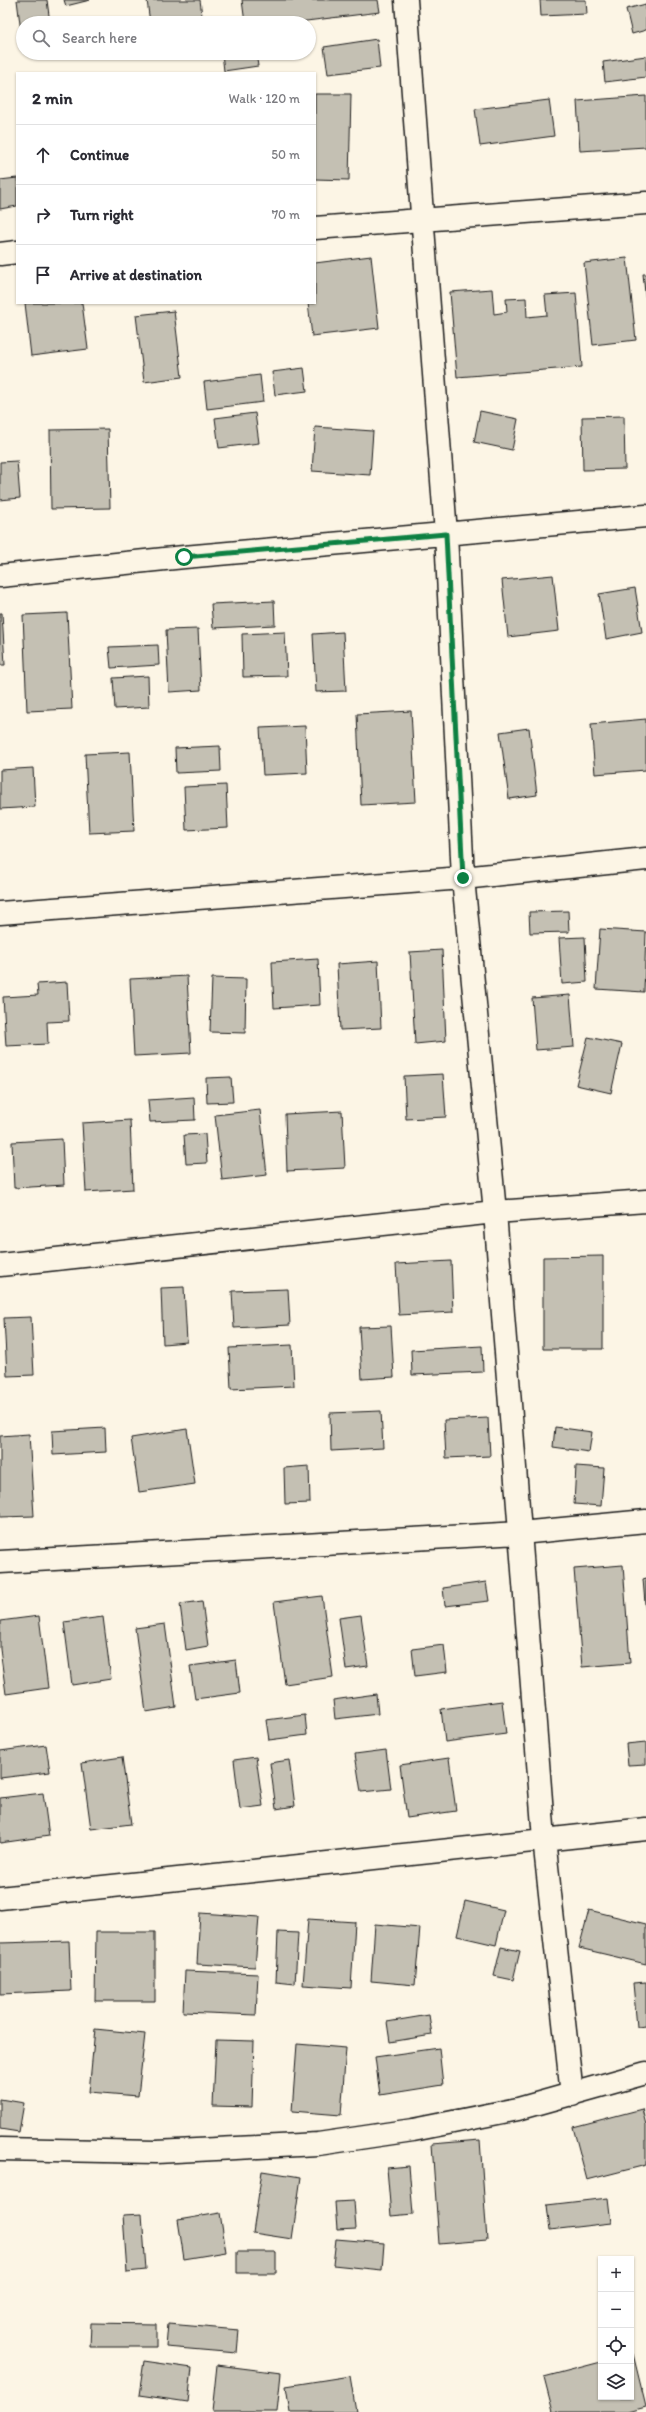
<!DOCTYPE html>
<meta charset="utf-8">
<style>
:root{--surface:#fff;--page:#f2f2f3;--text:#2b2b33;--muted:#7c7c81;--line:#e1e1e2}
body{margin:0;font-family:Itim,sans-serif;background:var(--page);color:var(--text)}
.controls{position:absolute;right:12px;bottom:12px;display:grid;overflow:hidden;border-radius:0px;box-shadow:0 1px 3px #0004}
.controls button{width:36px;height:36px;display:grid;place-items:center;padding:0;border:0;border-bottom:1px solid var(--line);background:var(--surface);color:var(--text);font:20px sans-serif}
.stop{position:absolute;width:12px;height:12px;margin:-9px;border:3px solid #0b8043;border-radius:50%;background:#fff}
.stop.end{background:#0b8043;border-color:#fff;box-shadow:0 1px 4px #0008}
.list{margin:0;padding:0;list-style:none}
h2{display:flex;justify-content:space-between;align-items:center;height:52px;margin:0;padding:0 16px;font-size:17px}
h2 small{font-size:13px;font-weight:400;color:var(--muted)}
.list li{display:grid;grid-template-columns:26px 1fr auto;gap:12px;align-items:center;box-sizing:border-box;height:60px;padding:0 16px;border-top:1px solid var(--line)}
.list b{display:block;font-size:15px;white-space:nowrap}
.list em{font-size:13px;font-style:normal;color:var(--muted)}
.icon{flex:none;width:22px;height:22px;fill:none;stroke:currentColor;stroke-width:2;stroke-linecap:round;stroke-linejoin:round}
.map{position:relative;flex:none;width:646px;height:2412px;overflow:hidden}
.search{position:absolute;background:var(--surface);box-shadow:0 1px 3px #0004;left:16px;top:16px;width:300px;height:44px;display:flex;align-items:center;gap:10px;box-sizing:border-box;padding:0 14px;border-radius:22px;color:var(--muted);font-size:15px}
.panel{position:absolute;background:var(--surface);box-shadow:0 1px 3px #0004;left:16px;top:72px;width:300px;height:232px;border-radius:0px}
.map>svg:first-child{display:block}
.building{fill:#c4c0b3;stroke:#1c1c1c}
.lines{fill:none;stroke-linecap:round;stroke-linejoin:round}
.street-casing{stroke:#1c1c1c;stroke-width:25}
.street{stroke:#fcf5e5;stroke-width:22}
.route{stroke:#0b8043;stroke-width:5}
</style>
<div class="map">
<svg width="646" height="2412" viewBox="0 0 646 2412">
<rect width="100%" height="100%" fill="#fcf5e5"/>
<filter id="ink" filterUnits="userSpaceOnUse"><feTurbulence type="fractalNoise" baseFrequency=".025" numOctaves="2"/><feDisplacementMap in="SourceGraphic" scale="8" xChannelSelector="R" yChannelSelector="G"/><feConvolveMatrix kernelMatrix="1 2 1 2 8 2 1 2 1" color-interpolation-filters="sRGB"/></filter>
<g filter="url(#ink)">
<path class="building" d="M 17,0 L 47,0 L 50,23 L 23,23 L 21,32 Z
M 64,0 L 90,0 L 66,6 Z
M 147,0 L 200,0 L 203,23 L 150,23 Z
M 242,0 L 378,0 L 380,12 L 290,23 L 245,23 Z
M 540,0 L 586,0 L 587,14 L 541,16 Z
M 646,4 L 646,30 L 632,34 L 626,9 Z
M 377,39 L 380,68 L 328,74 L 324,47 Z
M 222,53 L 256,53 L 258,66 L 224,71 Z
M 646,56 L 646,77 L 605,82 L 603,62 Z
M 315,94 L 351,94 L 349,180 L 315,179 Z
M 646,96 L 646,147 L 580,151 L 577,101 Z
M 549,100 L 554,136 L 480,146 L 475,109 Z
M 17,178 L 17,206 L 0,209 L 0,180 Z
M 371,256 L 379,328 L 312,336 L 308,303 L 315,303 L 315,263 Z
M 627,258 L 636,340 L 593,345 L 584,263 Z
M 643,274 L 646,274 L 646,302 Z
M 492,289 L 494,314 L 507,312 L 506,299 L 526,298 L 527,317 L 547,315 L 545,295 L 576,293 L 582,367 L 457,377 L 450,292 Z
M 25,303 L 82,303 L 88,349 L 31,356 Z
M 174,311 L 182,377 L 144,382 L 136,315 Z
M 304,368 L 307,391 L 275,395 L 272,372 Z
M 260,375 L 263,402 L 207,409 L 204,382 Z
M 480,411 L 518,419 L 512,450 L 474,442 Z
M 255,413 L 259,443 L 219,448 L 215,418 Z
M 624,416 L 625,469 L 583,470 L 582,417 Z
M 315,427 L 373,431 L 370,475 L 312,471 Z
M 108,429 L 110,508 L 51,509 L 50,430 Z
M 17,461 L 20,498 L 0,500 L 0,462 Z
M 553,575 L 559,631 L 508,637 L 502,580 Z
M 635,588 L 642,632 L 606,639 L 599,594 Z
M 274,601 L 275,625 L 213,628 L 211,604 Z
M 0,613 L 2,613 L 5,665 L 0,665 Z
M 67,613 L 72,709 L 27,711 L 23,615 Z
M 198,629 L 201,690 L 169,692 L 166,630 Z
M 285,632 L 287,676 L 243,677 L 242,634 Z
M 343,632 L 346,691 L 316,692 L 313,634 Z
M 158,645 L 159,665 L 111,668 L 109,647 Z
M 148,676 L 149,707 L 115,709 L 113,678 Z
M 411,711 L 416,802 L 361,805 L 357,714 Z
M 646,719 L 646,770 L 595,774 L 591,724 Z
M 305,726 L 307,773 L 263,775 L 260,728 Z
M 529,728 L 537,795 L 509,799 L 500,732 Z
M 220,746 L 221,771 L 176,773 L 175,748 Z
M 130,752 L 134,831 L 89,833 L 85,754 Z
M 33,768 L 35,807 L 0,809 L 0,770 Z
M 226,785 L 228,828 L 186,830 L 184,787 Z
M 568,911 L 569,932 L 530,933 L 529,912 Z
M 600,929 L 646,932 L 644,992 L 596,989 Z
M 585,937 L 587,982 L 562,984 L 559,938 Z
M 442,950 L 446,1041 L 415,1044 L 410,952 Z
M 318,959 L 320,1005 L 274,1008 L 272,962 Z
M 378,961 L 381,1028 L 340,1030 L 337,964 Z
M 187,976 L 191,1053 L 134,1056 L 130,979 Z
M 212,978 L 246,979 L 245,1033 L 210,1032 Z
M 67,982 L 69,1021 L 47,1022 L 48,1044 L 6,1046 L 3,997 L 38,995 L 37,984 Z
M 570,995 L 574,1047 L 536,1050 L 532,998 Z
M 588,1037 L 622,1044 L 611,1093 L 576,1085 Z
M 443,1074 L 446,1117 L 406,1119 L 404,1076 Z
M 231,1077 L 233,1102 L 207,1103 L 206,1078 Z
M 194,1097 L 195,1120 L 150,1122 L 148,1100 Z
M 260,1110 L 267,1175 L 222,1180 L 215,1115 Z
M 342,1111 L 345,1168 L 287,1171 L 285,1114 Z
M 130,1120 L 133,1189 L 86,1192 L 82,1123 Z
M 205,1134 L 207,1163 L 186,1164 L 184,1135 Z
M 62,1139 L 64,1185 L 14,1188 L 12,1142 Z
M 603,1256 L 603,1349 L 543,1349 L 543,1257 Z
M 451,1261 L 453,1312 L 399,1315 L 396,1264 Z
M 184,1287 L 187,1342 L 163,1344 L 161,1288 Z
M 288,1289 L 290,1325 L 234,1328 L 232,1291 Z
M 31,1317 L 34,1375 L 7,1376 L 4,1318 Z
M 391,1326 L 394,1377 L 362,1379 L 359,1327 Z
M 292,1345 L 294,1386 L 231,1389 L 229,1348 Z
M 482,1346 L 483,1372 L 412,1375 L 411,1350 Z
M 381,1411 L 383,1448 L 331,1451 L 330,1413 Z
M 488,1418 L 490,1456 L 446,1458 L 444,1420 Z
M 555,1427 L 592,1432 L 589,1452 L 553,1447 Z
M 105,1428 L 106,1452 L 53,1455 L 52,1431 Z
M 187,1429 L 195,1484 L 139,1492 L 131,1438 Z
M 29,1434 L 34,1516 L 0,1517 L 0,1436 Z
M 309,1466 L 310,1503 L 285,1504 L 284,1468 Z
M 576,1466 L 604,1468 L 601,1506 L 574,1504 Z
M 623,1565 L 630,1663 L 582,1667 L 574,1569 Z
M 646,1578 L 646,1616 L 643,1579 Z
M 486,1582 L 489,1601 L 445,1606 L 443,1588 Z
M 322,1596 L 333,1677 L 285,1684 L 274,1602 Z
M 202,1601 L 208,1646 L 186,1650 L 180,1604 Z
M 361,1615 L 368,1666 L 346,1669 L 339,1618 Z
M 39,1616 L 48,1688 L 6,1694 L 0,1649 L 0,1621 Z
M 103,1617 L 111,1679 L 72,1685 L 64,1622 Z
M 165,1624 L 176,1707 L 146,1712 L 135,1628 Z
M 444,1645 L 447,1672 L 415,1676 L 412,1649 Z
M 236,1660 L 240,1693 L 195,1699 L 190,1666 Z
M 376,1694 L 378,1714 L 335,1719 L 333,1700 Z
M 502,1701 L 506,1734 L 445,1742 L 441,1709 Z
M 305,1715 L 307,1735 L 269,1740 L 266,1720 Z
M 646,1742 L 646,1764 L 628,1765 L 626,1744 Z
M 46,1745 L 50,1772 L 0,1778 L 0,1751 Z
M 386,1750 L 391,1789 L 361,1792 L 355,1754 Z
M 122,1757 L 131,1824 L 91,1829 L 82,1763 Z
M 256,1757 L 263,1806 L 240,1809 L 234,1760 Z
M 449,1758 L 456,1811 L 407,1818 L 400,1765 Z
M 289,1760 L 295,1806 L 276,1809 L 270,1763 Z
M 43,1793 L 49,1836 L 0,1843 L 0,1798 Z
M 465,1901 L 504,1910 L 496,1945 L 457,1936 Z
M 589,1910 L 646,1924 L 646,1964 L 579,1948 Z
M 200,1913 L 259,1917 L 255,1967 L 197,1964 Z
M 308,1919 L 355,1922 L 351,1988 L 303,1985 Z
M 375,1924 L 420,1928 L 415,1985 L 371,1981 Z
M 96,1932 L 155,1932 L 155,2001 L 95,2001 Z
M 278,1932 L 298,1933 L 295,1984 L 276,1982 Z
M 69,1941 L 71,1991 L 0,1994 L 0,1943 Z
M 501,1947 L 520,1951 L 513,1980 L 494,1976 Z
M 185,1971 L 258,1974 L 256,2015 L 183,2012 Z
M 646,1982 L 646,2026 L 637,2027 L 633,1983 Z
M 429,2015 L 432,2035 L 390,2042 L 387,2022 Z
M 95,2029 L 145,2034 L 138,2096 L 89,2092 Z
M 216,2040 L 254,2041 L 252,2107 L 213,2106 Z
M 297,2044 L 346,2048 L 341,2115 L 292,2111 Z
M 439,2048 L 443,2085 L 380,2095 L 375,2057 Z
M 0,2099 L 24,2103 L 19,2132 L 0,2129 Z
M 642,2109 L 646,2125 L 646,2165 L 587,2180 L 573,2127 Z
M 480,2140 L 487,2240 L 439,2244 L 432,2144 Z
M 409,2166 L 413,2214 L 391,2216 L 387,2168 Z
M 262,2171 L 301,2177 L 292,2239 L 253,2233 Z
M 608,2198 L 611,2223 L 550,2230 L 547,2205 Z
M 354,2201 L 356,2229 L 337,2230 L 335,2202 Z
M 220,2213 L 226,2252 L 184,2259 L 178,2220 Z
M 142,2214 L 146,2270 L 127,2272 L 123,2215 Z
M 336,2239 L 384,2243 L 382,2270 L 333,2265 Z
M 237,2252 L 276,2252 L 276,2273 L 237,2273 Z
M 91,2323 L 156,2324 L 156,2347 L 90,2347 Z
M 168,2324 L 239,2330 L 237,2353 L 166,2347 Z
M 631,2354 L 633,2354 L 646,2407 L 627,2412 L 553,2412 L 544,2377 L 601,2362 L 601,2397 L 631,2397 Z
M 144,2361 L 192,2368 L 188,2402 L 139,2395 Z
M 217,2365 L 281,2373 L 277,2412 L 212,2412 Z
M 350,2376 L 356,2412 L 290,2412 L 286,2386 Z"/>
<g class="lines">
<defs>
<path id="street" d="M 406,0 L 446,534 L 463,878 L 495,1212 L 544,1839 L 572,2095
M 315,228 L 646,203
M 0,254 L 17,252
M 0,576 L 184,557 L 646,516
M 0,913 L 463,878 L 646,859
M 0,1265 L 495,1212 L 646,1201
M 0,1562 L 520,1533 L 646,1521
M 0,1898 L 646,1829
M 0,2149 L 156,2152 L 318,2144 L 413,2130 L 518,2109 L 646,2073"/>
</defs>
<use href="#street" class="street-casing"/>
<use href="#street" class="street"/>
</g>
</g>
<g class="lines" filter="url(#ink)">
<path class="route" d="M 184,557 L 446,534 L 463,878"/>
</g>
</svg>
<div class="controls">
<button>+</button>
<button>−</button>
<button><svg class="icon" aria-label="locate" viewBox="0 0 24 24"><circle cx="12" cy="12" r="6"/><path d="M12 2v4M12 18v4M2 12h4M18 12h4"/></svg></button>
<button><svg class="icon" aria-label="layers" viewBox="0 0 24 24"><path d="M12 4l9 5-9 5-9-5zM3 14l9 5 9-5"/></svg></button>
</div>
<div class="stop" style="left:184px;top:557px"></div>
<div class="stop end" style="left:463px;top:878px"></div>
<div class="search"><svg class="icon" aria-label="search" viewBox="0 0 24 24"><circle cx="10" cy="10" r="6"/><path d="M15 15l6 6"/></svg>Search here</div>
<section class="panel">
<h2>2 min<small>Walk · 120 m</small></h2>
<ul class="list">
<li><svg class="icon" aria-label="ahead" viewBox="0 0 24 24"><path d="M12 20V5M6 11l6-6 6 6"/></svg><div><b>Continue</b></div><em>50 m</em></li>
<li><svg class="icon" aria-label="right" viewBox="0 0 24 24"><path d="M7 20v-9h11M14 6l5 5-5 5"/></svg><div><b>Turn right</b></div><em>70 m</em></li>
<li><svg class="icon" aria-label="arrive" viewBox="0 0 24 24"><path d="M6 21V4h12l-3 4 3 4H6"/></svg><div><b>Arrive at destination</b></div></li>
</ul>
</section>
</div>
